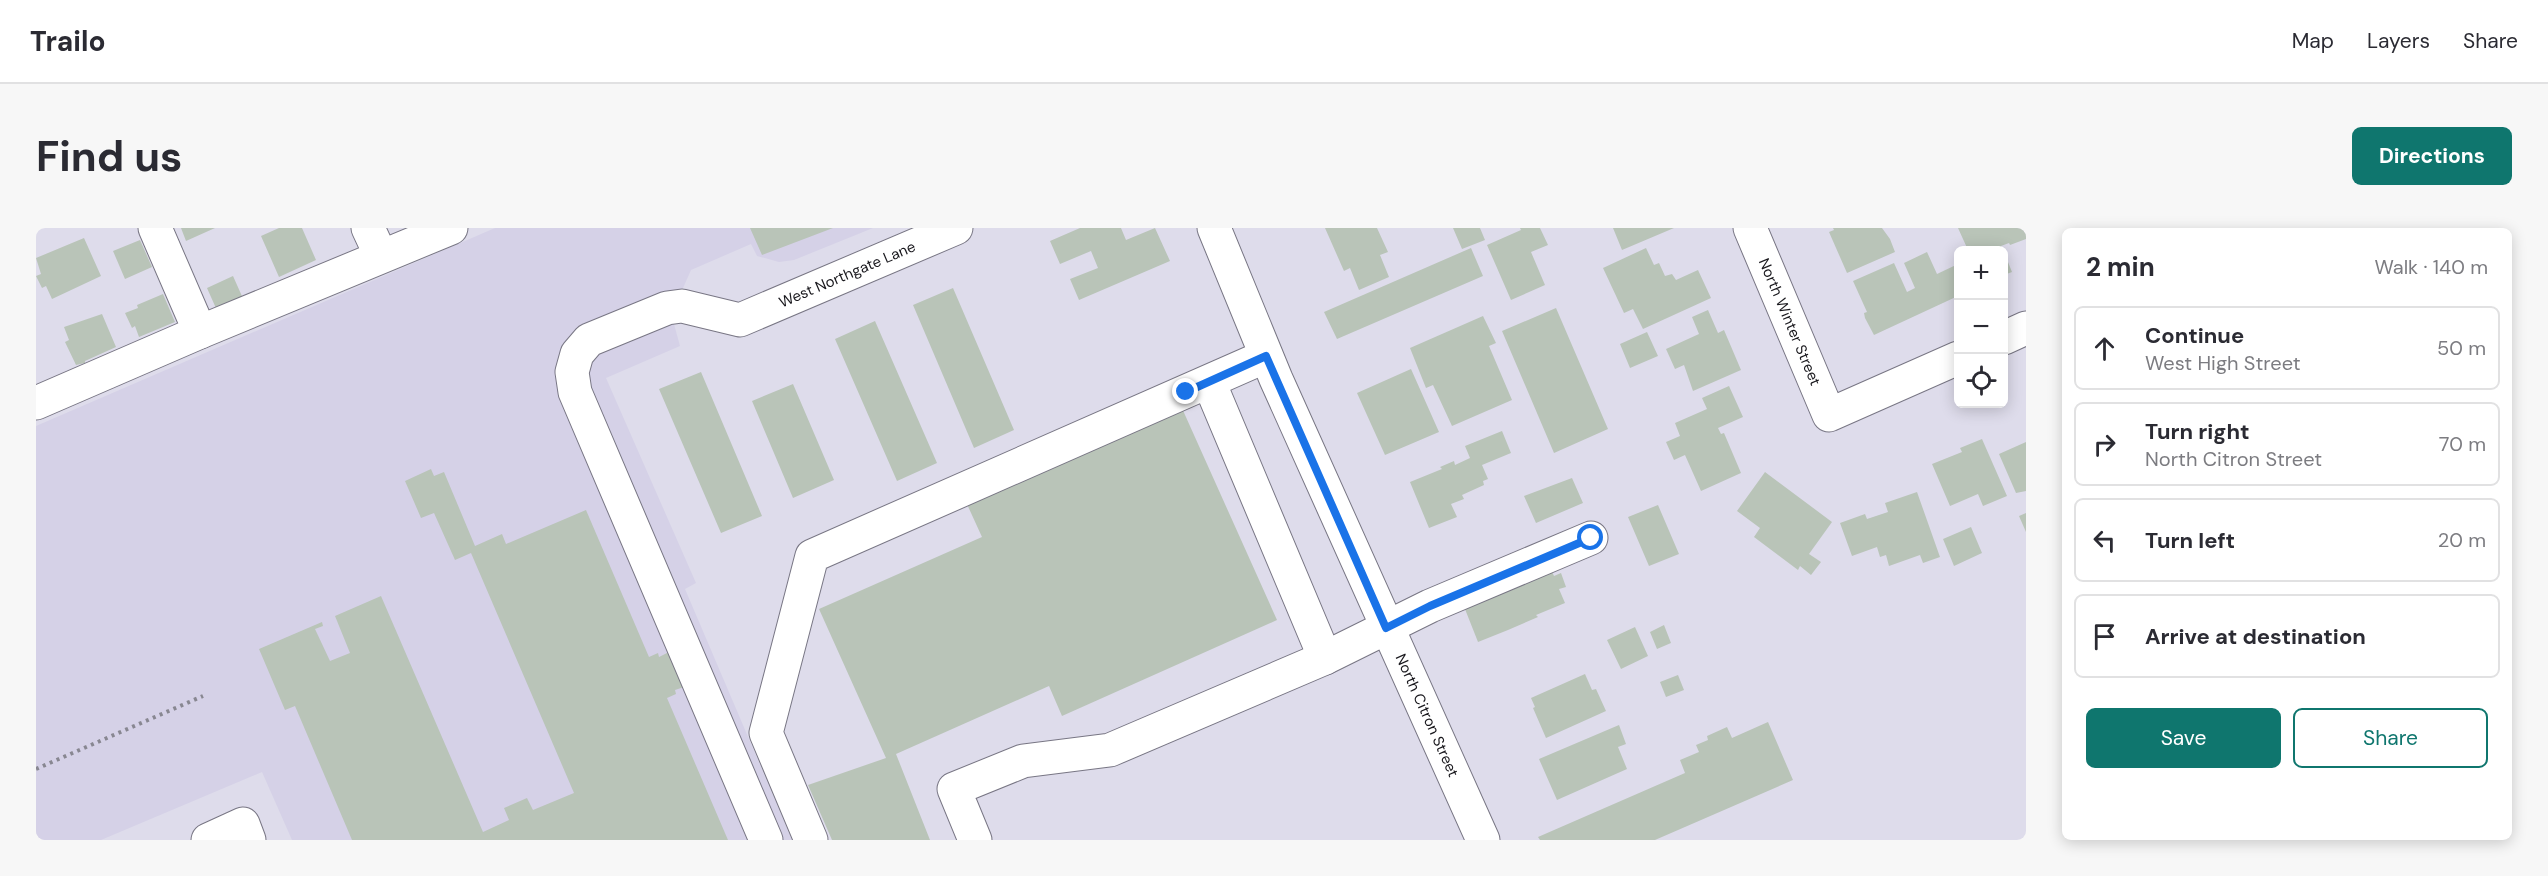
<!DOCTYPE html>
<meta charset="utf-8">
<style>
:root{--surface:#fff;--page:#f7f7f7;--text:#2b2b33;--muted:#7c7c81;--line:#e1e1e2;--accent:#0f766e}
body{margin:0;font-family:"DM Sans",sans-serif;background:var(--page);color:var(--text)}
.controls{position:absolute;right:18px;top:18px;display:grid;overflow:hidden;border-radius:9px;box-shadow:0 3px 15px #0003}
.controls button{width:54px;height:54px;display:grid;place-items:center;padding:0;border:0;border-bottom:2px solid var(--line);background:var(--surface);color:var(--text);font:30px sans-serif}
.stop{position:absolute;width:18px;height:18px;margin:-14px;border:4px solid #1a73e8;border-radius:50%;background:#fff}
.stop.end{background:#1a73e8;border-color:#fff;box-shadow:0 2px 6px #0008}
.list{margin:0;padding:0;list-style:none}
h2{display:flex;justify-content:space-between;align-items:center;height:78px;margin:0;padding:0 24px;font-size:26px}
h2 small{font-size:20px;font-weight:400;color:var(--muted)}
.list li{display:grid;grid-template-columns:39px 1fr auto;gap:18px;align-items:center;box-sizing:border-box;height:84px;margin:0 12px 12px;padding:0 12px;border:2px solid var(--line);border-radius:9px}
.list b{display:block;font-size:22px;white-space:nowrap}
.list p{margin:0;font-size:20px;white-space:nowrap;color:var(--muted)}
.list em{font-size:20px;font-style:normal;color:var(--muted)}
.actions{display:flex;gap:12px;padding:18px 24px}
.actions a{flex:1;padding:14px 0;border:2px solid var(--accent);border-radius:9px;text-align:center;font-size:21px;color:var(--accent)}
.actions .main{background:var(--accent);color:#fff}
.icon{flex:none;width:33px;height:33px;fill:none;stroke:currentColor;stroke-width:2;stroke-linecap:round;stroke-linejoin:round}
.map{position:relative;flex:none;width:1990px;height:612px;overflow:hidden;border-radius:9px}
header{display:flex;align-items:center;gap:36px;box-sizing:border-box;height:84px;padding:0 30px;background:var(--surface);border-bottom:2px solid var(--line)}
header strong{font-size:28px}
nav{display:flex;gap:33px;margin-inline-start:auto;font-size:21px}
.intro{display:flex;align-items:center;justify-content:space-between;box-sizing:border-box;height:144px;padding:0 36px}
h1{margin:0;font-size:42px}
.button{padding:15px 27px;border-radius:9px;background:var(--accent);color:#fff;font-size:21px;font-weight:700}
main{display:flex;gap:36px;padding:0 36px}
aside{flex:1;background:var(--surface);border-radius:9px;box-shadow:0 3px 15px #0003}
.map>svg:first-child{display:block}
.built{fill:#d5d1e7}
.building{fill:#b9c4b8}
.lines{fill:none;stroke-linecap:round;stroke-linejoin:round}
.minor-casing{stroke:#787684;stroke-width:35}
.path{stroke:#888791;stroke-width:4;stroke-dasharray:3 4.5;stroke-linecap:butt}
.minor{stroke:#fff;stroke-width:33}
.route{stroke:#1a73e8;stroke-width:8}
.labels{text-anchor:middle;stroke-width:5;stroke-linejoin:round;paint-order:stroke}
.street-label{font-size:15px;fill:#18171c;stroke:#fff}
</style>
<header>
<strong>Trailo</strong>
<nav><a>Map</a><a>Layers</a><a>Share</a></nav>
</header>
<div class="intro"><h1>Find us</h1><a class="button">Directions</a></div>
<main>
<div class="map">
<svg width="1990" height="612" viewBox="0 0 1990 612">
<rect width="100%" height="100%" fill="#dedceb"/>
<path class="built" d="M 459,0 L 837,0 L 758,32 L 743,34 L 721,28 L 715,16 L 655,42 L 639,78 L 638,96 L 644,118 L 570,150 L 660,355 L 649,361 L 756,612 L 256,612 L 226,544 L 65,612 L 0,612 L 0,198 Z"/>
<path class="building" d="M 145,0 L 179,0 L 150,13 Z
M 243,0 L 266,0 L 280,32 L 243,49 L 225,8 Z
M 714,0 L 797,0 L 726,27 Z
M 1044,0 L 1085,0 L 1090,12 L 1119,0 L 1134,33 L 1043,72 L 1034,51 L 1062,40 L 1055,23 L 1024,36 L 1014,13 Z
M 1289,0 L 1341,0 L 1352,24 L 1344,27 L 1353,49 L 1323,62 L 1314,40 L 1308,43 Z
M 1417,0 L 1444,0 L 1449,12 L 1426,21 Z
M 1484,0 L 1504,0 L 1512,17 L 1495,24 L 1509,57 L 1475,72 L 1451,17 L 1485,2 Z
M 1577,0 L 1638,0 L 1586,22 Z
M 1797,0 L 1846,0 L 1854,11 L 1859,24 L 1811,45 L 1793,4 L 1798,2 Z
M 1922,0 L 1990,0 L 1990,11 L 1974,17 L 1973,15 L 1965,18 L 1967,22 L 1941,22 L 1940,19 L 1932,22 Z
M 48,10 L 65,48 L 16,71 L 10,58 L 6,60 L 0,48 L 5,46 L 0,30 Z
M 104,12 L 116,39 L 89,51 L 77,23 Z
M 1435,20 L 1447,48 L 1301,111 L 1288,84 Z
M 1610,20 L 1618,37 L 1623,35 L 1629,48 L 1636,46 L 1640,52 L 1662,42 L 1675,70 L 1607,101 L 1597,81 L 1588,85 L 1567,40 Z
M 1891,24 L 1901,46 L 1922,36 L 1922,68 L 1838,107 L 1829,90 L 1828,85 L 1831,84 L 1817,53 L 1858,35 L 1871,64 L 1879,60 L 1868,35 Z
M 1968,24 L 1976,44 L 1968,47 Z
M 197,48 L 209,75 L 183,87 L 171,60 Z
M 917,60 L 978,202 L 938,220 L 877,77 Z
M 127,66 L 139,94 L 103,109 L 99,98 L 96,100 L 89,85 L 102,80 L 101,77 Z
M 1520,80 L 1572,201 L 1518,225 L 1466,103 Z
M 1672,82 L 1682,105 L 1688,102 L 1705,142 L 1657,163 L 1648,137 L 1639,141 L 1630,121 L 1663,106 L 1656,89 Z
M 66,86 L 80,119 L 49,133 L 49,135 L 40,137 L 29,114 L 33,112 L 28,99 Z
M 1447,88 L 1460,115 L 1453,118 L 1476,172 L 1416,198 L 1397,157 L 1390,160 L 1374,120 Z
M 839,93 L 901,235 L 861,253 L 799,111 Z
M 1611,104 L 1622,128 L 1594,140 L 1584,116 Z
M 1375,141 L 1403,204 L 1349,227 L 1321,165 Z
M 665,144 L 726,288 L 685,305 L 623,161 Z
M 757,156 L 798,252 L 757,270 L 716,173 Z
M 1693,158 L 1707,189 L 1682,200 L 1685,206 L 1688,205 L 1705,245 L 1665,263 L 1649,227 L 1638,232 L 1630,214 L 1644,208 L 1639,195 L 1671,181 L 1666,170 Z
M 1145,178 L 1241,392 L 1026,488 L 1013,458 L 860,526 L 894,612 L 796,612 L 772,557 L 850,530 L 783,381 L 946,309 L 930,274 Z
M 1466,203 L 1475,225 L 1446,237 L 1452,251 L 1447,253 L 1448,257 L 1426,267 L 1428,271 L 1415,276 L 1421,289 L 1393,300 L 1374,254 L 1406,241 L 1404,239 L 1418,233 L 1419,237 L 1434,230 L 1429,218 Z
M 1946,211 L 1971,268 L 1947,278 L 1942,266 L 1914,278 L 1896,236 L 1926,224 L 1924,220 Z
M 1990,214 L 1990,263 L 1980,265 L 1963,226 Z
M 395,241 L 398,248 L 408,244 L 439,318 L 466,306 L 470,316 L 550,282 L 613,429 L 622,425 L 623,429 L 633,424 L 648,459 L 639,462 L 640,466 L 631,470 L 692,612 L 316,612 L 259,478 L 249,482 L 223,421 L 286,394 L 287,398 L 279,401 L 294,433 L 314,425 L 299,388 L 345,368 L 447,604 L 473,592 L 468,580 L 491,570 L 497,582 L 538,565 L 435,325 L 419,332 L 398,285 L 385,290 L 369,253 Z
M 1729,244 L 1796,294 L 1773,326 L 1785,334 L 1775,347 L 1764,338 L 1762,342 L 1718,309 L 1724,300 L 1701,283 Z
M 1536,250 L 1547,275 L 1500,295 L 1488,268 Z
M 1881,264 L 1904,329 L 1887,335 L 1884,327 L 1853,338 L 1850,327 L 1844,329 L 1841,319 L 1816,328 L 1804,295 L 1829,286 L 1831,291 L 1852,284 L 1849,275 Z
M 1622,277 L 1643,326 L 1613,338 L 1592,289 Z
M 1990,285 L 1990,304 L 1983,288 Z
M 1935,299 L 1946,325 L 1918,338 L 1907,311 Z
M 1513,337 L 1518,348 L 1525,345 L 1530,359 L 1523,361 L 1529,375 L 1500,387 L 1502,389 L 1472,402 L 1442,414 L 1425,371 Z
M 1628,397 L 1635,415 L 1621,421 L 1614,404 Z
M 1599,399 L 1612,428 L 1585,441 L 1571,412 Z
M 1549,446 L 1556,462 L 1560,461 L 1570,483 L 1510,510 L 1497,480 L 1499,479 L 1495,470 Z
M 1642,447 L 1648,462 L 1630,469 L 1624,454 Z
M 1732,494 L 1757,552 L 1619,612 L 1504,612 L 1502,609 L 1649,545 L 1644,532 L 1663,524 L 1660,517 L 1672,512 L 1671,508 L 1691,499 L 1696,510 Z
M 1583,497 L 1590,516 L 1582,519 L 1591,541 L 1521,572 L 1503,531 Z"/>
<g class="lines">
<defs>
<g id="minor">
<path d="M 119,0 L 164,104"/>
<path d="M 332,0 L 345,28"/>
<path id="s1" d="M 1178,0 L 1240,151 L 1447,612"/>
<path id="s2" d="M 1714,0 L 1793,187 L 1922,130"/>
<path d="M 1968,110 L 1990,100"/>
<path d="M 1173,154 L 1289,430"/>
<path d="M 0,175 L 164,104 L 415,0"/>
<path d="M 172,612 L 207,596 L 213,612"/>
<path id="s3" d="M 730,612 L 539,164 L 536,144 L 541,126 L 553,112 L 631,80 L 646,78 L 704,92 L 920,0"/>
<path d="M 775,612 L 730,505 L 776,328 L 1230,128"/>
<path d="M 939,612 L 918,561 L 987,533 L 1074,522 L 1289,430 L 1394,378 L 1555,310"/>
</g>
</defs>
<use href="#minor" class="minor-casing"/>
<path class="path" d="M 0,541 L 167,468"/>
<use href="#minor" class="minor"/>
</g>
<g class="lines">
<path class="route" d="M 1150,164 L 1230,128 L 1350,400 L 1394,378 L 1555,310"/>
</g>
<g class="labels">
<g class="street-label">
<text dy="5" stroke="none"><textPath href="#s3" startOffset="820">West Northgate Lane</textPath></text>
<text dy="5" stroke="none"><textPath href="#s2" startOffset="102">North Winter Street</textPath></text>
<text dy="5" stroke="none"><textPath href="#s1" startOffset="532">North Citron Street</textPath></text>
</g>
</g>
</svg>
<div class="controls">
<button>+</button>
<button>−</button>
<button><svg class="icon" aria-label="locate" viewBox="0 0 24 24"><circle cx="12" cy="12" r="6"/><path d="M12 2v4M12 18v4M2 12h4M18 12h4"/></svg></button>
</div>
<div class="stop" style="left:1555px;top:310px"></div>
<div class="stop end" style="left:1150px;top:164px"></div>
</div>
<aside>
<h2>2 min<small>Walk · 140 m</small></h2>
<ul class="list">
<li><svg class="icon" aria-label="ahead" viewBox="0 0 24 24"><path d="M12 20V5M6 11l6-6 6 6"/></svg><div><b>Continue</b><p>West High Street</p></div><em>50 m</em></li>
<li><svg class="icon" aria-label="right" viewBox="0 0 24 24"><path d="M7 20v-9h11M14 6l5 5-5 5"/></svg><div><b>Turn right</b><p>North Citron Street</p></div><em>70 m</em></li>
<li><svg class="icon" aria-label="left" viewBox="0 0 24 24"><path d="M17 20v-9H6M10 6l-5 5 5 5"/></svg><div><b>Turn left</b></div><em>20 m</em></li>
<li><svg class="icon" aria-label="arrive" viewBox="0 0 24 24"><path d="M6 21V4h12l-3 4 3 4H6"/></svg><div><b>Arrive at destination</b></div></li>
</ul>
<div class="actions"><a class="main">Save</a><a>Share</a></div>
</aside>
</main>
